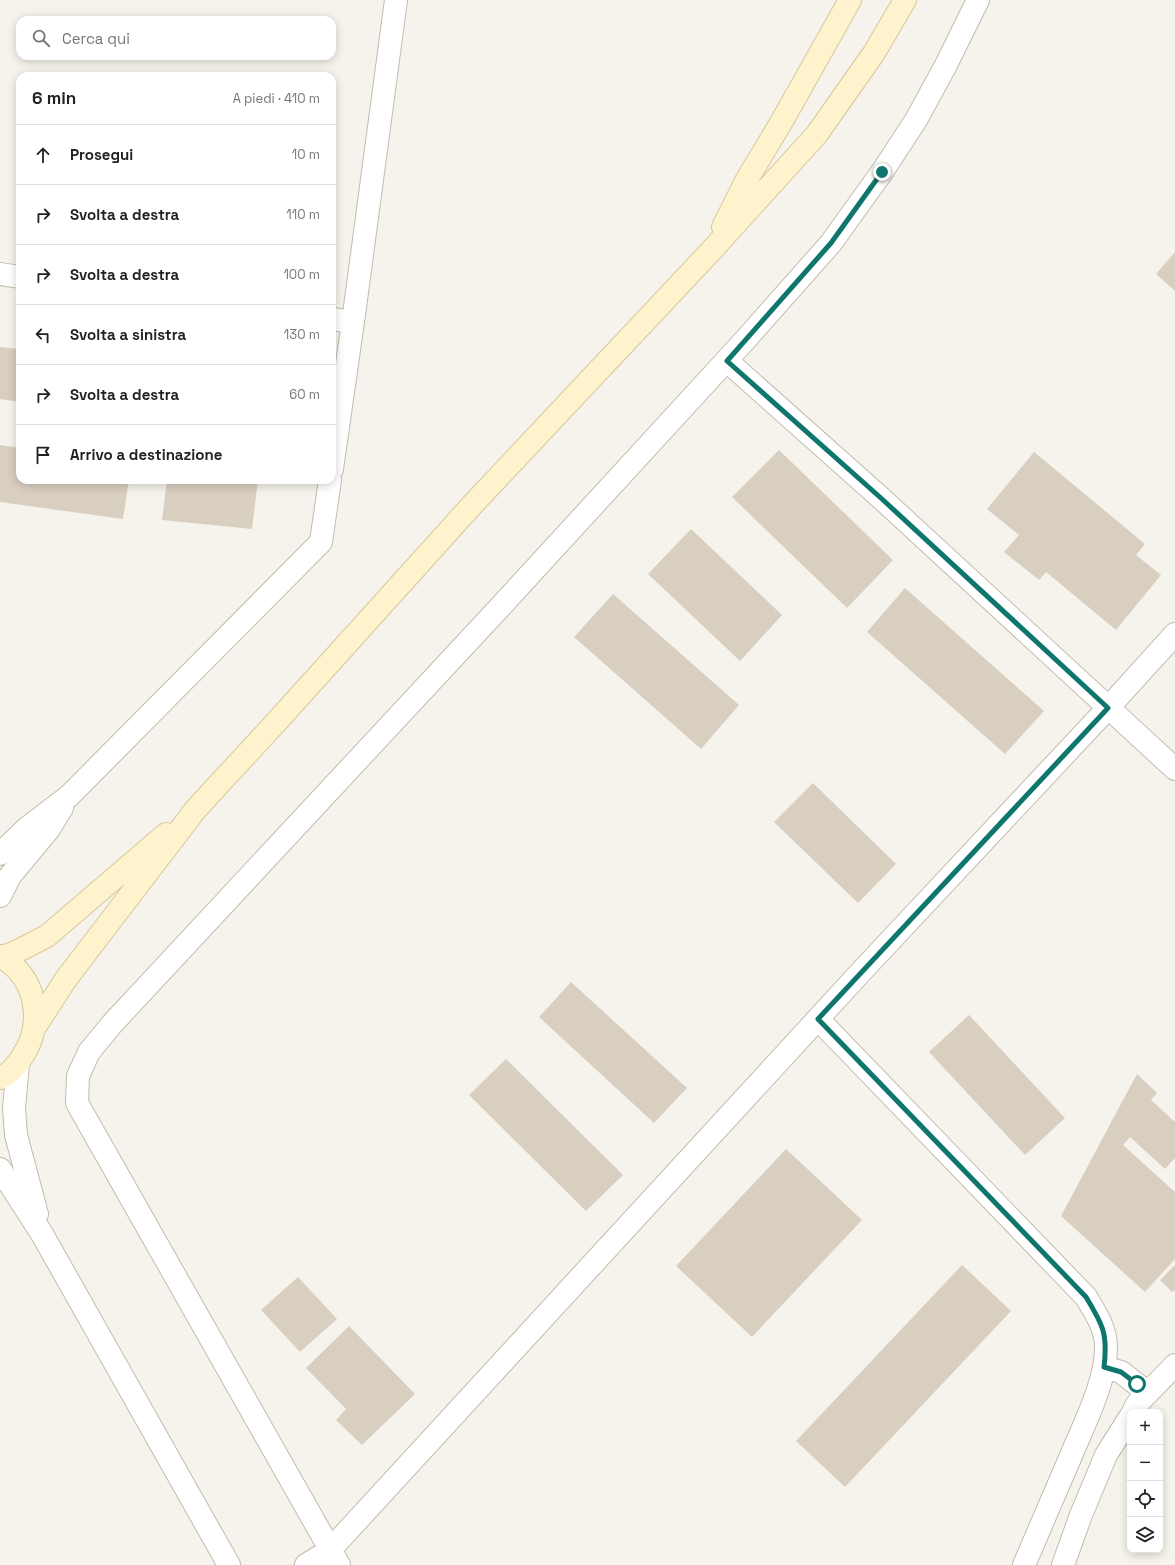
<!DOCTYPE html>
<html lang="it">
<meta charset="utf-8">
<style>
:root{--surface:#fff;--page:#f6f6f6;--text:#222;--muted:#767676;--line:#e0e0e0}
body{margin:0;font-family:"Space Grotesk",sans-serif;background:var(--page);color:var(--text)}
.controls{position:absolute;right:12px;bottom:12px;display:grid;overflow:hidden;border-radius:8px;box-shadow:0 2px 10px #0003}
.controls button{width:36px;height:36px;display:grid;place-items:center;padding:0;border:0;border-bottom:1px solid var(--line);background:var(--surface);color:var(--text);font:20px sans-serif}
.stop{position:absolute;width:12px;height:12px;margin:-9px;border:3px solid #0f766e;border-radius:50%;background:#fff}
.stop.end{background:#0f766e;border-color:#fff;box-shadow:0 1px 4px #0008}
.list{margin:0;padding:0;list-style:none}
h2{display:flex;justify-content:space-between;align-items:center;height:52px;margin:0;padding:0 16px;font-size:17px}
h2 small{font-size:13px;font-weight:400;color:var(--muted)}
.list li{display:grid;grid-template-columns:26px 1fr auto;gap:12px;align-items:center;box-sizing:border-box;height:60px;padding:0 16px;border-top:1px solid var(--line)}
.list b{display:block;font-size:15px;white-space:nowrap}
.list em{font-size:13px;font-style:normal;color:var(--muted)}
.icon{flex:none;width:22px;height:22px;fill:none;stroke:currentColor;stroke-width:2;stroke-linecap:round;stroke-linejoin:round}
.map{position:relative;flex:none;width:1175px;height:1565px;overflow:hidden}
.search{position:absolute;background:var(--surface);box-shadow:0 2px 10px #0003;left:16px;top:16px;width:320px;height:44px;display:flex;align-items:center;gap:10px;box-sizing:border-box;padding:0 14px;border-radius:12px;color:var(--muted);font-size:15px}
.panel{position:absolute;background:var(--surface);box-shadow:0 2px 10px #0003;left:16px;top:72px;width:320px;height:412px;border-radius:12px}
.map>svg:first-child{display:block}
.building{fill:#d8cfc1}
.lines{fill:none;stroke-linecap:round;stroke-linejoin:round}
.minor-casing{stroke:#c2bbae;stroke-width:24}
.secondary-casing{stroke:#d6c79b;stroke-width:24}
.minor{stroke:#fff;stroke-width:22}
.secondary{stroke:#fff3cd;stroke-width:22}
.route{stroke:#0f766e;stroke-width:5}
</style>
<div class="map">
<svg width="1175" height="1565" viewBox="0 0 1175 1565">
<rect width="100%" height="100%" fill="#f6f3ec"/>
<path class="building" d="M 1175,252 L 1175,291 L 1156,274 Z
M 0,347 L 20,349 L 20,402 L 0,399 Z
M 0,445 L 20,448 L 20,480 L 129,480 L 123,519 L 0,502 Z
M 779,450 L 893,560 L 847,608 L 732,497 Z
M 1034,452 L 1145,544 L 1136,555 L 1161,575 L 1116,630 L 1046,572 L 1039,580 L 1004,552 L 1019,535 L 987,509 Z
M 167,480 L 258,480 L 252,529 L 162,520 Z
M 691,529 L 782,615 L 740,661 L 648,574 Z
M 905,588 L 1044,711 L 1005,754 L 867,632 Z
M 613,594 L 739,705 L 701,749 L 574,637 Z
M 813,783 L 896,864 L 858,903 L 774,822 Z
M 571,982 L 687,1088 L 654,1123 L 539,1017 Z
M 969,1015 L 1065,1118 L 1025,1155 L 929,1052 Z
M 506,1059 L 623,1175 L 586,1211 L 469,1095 Z
M 1137,1074 L 1157,1093 L 1151,1100 L 1175,1122 L 1175,1158 L 1165,1169 L 1130,1137 L 1123,1145 L 1175,1192 L 1175,1259 L 1145,1292 L 1061,1216 Z
M 786,1149 L 862,1220 L 752,1337 L 676,1266 Z
M 962,1265 L 1011,1311 L 845,1487 L 796,1441 Z
M 1175,1265 L 1175,1290 L 1172,1292 L 1160,1280 Z
M 298,1277 L 337,1319 L 300,1352 L 261,1310 Z
M 349,1326 L 415,1394 L 362,1445 L 336,1420 L 346,1409 L 306,1368 Z"/>
<g class="lines">
<defs>
<path id="minor" d="M 0,274 L 20,277
M 332,319 L 353,322
M 727,361 L 882,499 L 1175,769
M 332,469 L 353,322 L 396,0
M 0,854 L 27,828 L 69,796 L 321,542 L 330,480
M 0,896 L 10,876 L 49,829 L 62,808
M 818,1019 L 1086,1297 C 1095,1312 1106,1328 1106,1347 C 1106,1381 1086,1420 1073,1451 C 1057,1489 1040,1527 1024,1565
M 18,1064 L 14,1108 L 16,1135 L 37,1214
M 0,1169 L 42,1234 L 229,1565
M 1104,1367 L 1121,1372 L 1148,1393
M 1133,1412 L 1137,1404 L 1175,1365
M 306,1565 L 330,1550 L 859,974 L 1108,708 L 1175,634
M 339,1565 L 77,1103 L 78,1076 L 89,1052 L 112,1024 L 501,606 L 746,339 L 831,243 L 882,172 L 916,120 L 946,65 L 978,0
M 1063,1565 L 1081,1515 L 1106,1455 L 1130,1417"/>
<path id="secondary" d="M 723,227 L 746,181 L 782,121 L 850,0
M 0,956 C 37,977 45,1023 22,1057 C 17,1065 9,1074 0,1078
M 2,957 L 16,952 L 47,936 L 166,834
M 35,1027 L 66,979 L 196,809 L 280,718 L 473,504 L 711,251 L 817,134 L 874,53 L 905,0"/>
</defs>
<use href="#minor" class="minor-casing"/>
<use href="#secondary" class="secondary-casing"/>
<use href="#minor" class="minor"/>
<use href="#secondary" class="secondary"/>
</g>
<g class="lines">
<path class="route" d="M 882,172 L 831,243 L 727,361 L 882,499 L 1108,708 L 818,1019 L 1086,1297 C 1103,1325 1108,1334 1104,1367 L 1121,1372 L 1137,1384"/>
</g>
</svg>
<div class="controls">
<button>+</button>
<button>−</button>
<button><svg class="icon" aria-label="locate" viewBox="0 0 24 24"><circle cx="12" cy="12" r="6"/><path d="M12 2v4M12 18v4M2 12h4M18 12h4"/></svg></button>
<button><svg class="icon" aria-label="layers" viewBox="0 0 24 24"><path d="M12 4l9 5-9 5-9-5zM3 14l9 5 9-5"/></svg></button>
</div>
<div class="stop" style="left:1137px;top:1384px"></div>
<div class="stop end" style="left:882px;top:172px"></div>
<div class="search"><svg class="icon" aria-label="search" viewBox="0 0 24 24"><circle cx="10" cy="10" r="6"/><path d="M15 15l6 6"/></svg>Cerca qui</div>
<section class="panel">
<h2>6 min<small>A piedi · 410 m</small></h2>
<ul class="list">
<li><svg class="icon" aria-label="ahead" viewBox="0 0 24 24"><path d="M12 20V5M6 11l6-6 6 6"/></svg><div><b>Prosegui</b></div><em>10 m</em></li>
<li><svg class="icon" aria-label="right" viewBox="0 0 24 24"><path d="M7 20v-9h11M14 6l5 5-5 5"/></svg><div><b>Svolta a destra</b></div><em>110 m</em></li>
<li><svg class="icon" aria-label="right" viewBox="0 0 24 24"><path d="M7 20v-9h11M14 6l5 5-5 5"/></svg><div><b>Svolta a destra</b></div><em>100 m</em></li>
<li><svg class="icon" aria-label="left" viewBox="0 0 24 24"><path d="M17 20v-9H6M10 6l-5 5 5 5"/></svg><div><b>Svolta a sinistra</b></div><em>130 m</em></li>
<li><svg class="icon" aria-label="right" viewBox="0 0 24 24"><path d="M7 20v-9h11M14 6l5 5-5 5"/></svg><div><b>Svolta a destra</b></div><em>60 m</em></li>
<li><svg class="icon" aria-label="arrive" viewBox="0 0 24 24"><path d="M6 21V4h12l-3 4 3 4H6"/></svg><div><b>Arrivo a destinazione</b></div></li>
</ul>
</section>
</div>
